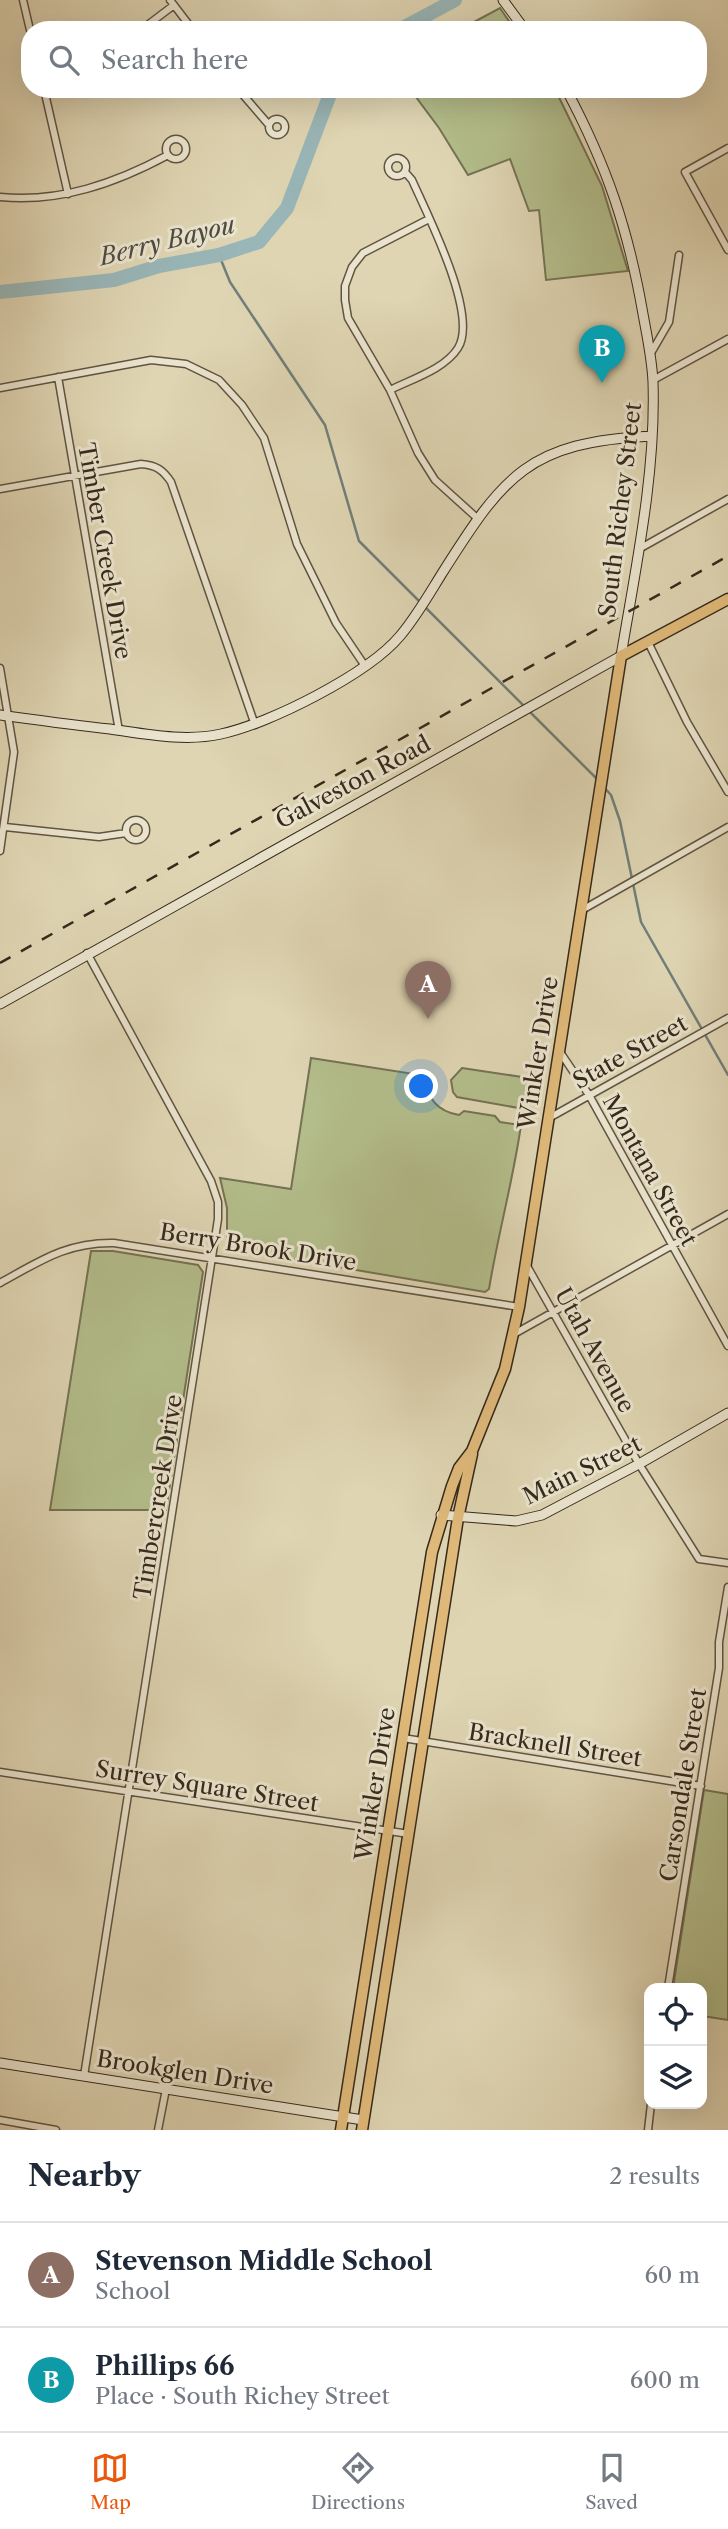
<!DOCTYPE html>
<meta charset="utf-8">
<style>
:root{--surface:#fff;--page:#f2f2f3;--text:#1f2937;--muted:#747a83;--line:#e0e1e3;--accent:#ea580c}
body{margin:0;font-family:"Libre Caslon Text",serif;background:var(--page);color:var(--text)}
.controls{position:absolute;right:21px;bottom:21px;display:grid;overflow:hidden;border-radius:14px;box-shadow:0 7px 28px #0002}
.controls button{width:63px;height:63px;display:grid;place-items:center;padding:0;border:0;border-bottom:2px solid var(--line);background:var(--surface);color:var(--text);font:35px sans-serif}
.you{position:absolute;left:422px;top:1087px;width:24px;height:24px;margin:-18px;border:5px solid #fff;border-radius:50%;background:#1a73e8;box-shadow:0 0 0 10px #1a73e833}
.badge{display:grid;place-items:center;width:46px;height:46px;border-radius:50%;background:var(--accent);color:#fff;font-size:23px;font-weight:700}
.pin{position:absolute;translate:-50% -58px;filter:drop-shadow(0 2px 4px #0008)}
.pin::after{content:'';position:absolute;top:37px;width:24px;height:21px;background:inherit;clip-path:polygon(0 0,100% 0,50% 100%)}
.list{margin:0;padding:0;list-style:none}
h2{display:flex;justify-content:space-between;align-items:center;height:91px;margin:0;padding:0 28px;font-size:30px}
h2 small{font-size:23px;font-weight:400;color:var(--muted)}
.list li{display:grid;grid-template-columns:46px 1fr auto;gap:21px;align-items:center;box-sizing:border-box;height:105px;padding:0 28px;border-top:2px solid var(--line)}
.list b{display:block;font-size:26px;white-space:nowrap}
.list p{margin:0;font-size:23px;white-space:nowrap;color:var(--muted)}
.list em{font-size:23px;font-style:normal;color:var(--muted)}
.icon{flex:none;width:38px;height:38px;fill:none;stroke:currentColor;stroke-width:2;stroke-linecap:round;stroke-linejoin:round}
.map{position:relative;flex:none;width:728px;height:2130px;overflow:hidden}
.search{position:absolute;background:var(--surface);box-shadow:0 7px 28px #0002;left:21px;right:21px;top:21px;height:77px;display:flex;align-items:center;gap:18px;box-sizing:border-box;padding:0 24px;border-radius:28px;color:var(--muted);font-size:26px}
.sheet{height:301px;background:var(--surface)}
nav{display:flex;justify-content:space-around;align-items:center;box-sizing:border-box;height:98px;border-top:2px solid var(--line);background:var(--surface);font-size:19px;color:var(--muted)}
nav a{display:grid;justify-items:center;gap:4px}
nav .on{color:var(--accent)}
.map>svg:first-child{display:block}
.green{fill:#b3bd8b;stroke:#747354;stroke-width:2}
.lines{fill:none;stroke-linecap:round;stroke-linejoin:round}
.stream{stroke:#717e7a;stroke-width:2.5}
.river{stroke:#99b6b8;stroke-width:14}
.street-casing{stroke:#605442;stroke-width:9}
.secondary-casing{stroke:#36291c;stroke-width:11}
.primary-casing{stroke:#36291c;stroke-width:13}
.street{stroke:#eae4ce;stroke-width:6}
.secondary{stroke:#eae4ce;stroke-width:9}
.primary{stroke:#e0ba7a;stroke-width:10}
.rail{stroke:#36291c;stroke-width:2.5;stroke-dasharray:12 12;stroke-linecap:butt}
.labels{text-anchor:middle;stroke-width:6;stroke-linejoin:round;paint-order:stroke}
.street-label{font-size:23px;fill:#36291c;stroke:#eae4ce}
.water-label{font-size:24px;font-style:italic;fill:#4f4c43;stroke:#eae4ce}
</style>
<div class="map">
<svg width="728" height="2130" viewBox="0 0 728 2130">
<rect width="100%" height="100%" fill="#dfd5b3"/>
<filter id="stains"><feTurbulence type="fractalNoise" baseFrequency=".00286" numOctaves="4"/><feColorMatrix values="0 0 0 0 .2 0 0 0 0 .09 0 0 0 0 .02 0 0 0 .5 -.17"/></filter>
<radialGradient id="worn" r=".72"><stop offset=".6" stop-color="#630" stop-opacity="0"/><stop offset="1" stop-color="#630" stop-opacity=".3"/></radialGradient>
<path class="green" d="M 500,8 L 515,30 L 459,30 Z
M 410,89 L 555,89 L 602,186 L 628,271 L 546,280 L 539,210 L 529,211 L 510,159 L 468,175 L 439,128 Z
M 311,1058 L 427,1076 C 426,1099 437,1111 459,1115 L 464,1111 L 495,1116 L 500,1122 L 521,1125 C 513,1181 498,1234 489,1289 L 485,1292 L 227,1248 L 227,1208 L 220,1178 L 291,1189 Z
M 462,1068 L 529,1078 L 524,1109 L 457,1097 L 453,1092 L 451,1080 Z
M 91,1251 L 113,1251 L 198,1265 L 203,1272 L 166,1510 L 50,1510 Z
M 704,1790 L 728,1794 L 728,2020 L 702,2016 L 702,1988 L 673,1988 Z"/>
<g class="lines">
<path class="stream" d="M 219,255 L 230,282 L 325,425 L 359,541 L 525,707
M 530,712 L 597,779
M 603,786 L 611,795 L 620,821 L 641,922 L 728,1075"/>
<path class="river" d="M 399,30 L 455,0
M 0,292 L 114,280 L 159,266 L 219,255 L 259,242 L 287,208 L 332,89"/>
<defs>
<path id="street" d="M 23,0 L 30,30
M 170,0 L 193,30
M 141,30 L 174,5
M 44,89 L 68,194
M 238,89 L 269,125
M269 127a8 8 0 1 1 16 0a8 8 0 1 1-16 0Z
M166 149a10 10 0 1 1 20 0a10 10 0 1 1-20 0Z
M 728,148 L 685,172 L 728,250
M388 167a9 9 0 1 1 18 0a9 9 0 1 1-18 0Z
M 0,197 C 60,203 116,183 168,155
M 429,219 L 363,253 L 352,267 L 345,286 L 345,300 L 348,318 L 390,390 L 418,453 L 435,480 L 477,518
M 651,353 L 669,322 L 679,255
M 58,377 L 119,731
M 653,380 L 728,339
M 0,388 L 151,360 L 186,364 L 219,380 L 242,405 L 264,438 L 297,544 L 336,623 L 365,666
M 390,390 C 412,379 445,369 458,348 C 479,315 427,214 412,180 L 405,172
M 0,489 L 141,464 C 156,465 163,470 171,482 L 255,725
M 639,549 L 728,499
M 648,642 L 687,722 L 728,792
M 0,668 L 14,752 L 0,851
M126 830a10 10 0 1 1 20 0a10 10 0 1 1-20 0Z
M 5,827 L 99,837 L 126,833
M 582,910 L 728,827
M 560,1052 L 589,1095 L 728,1346
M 549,1118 L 728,1018
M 527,1266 L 639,1464 L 699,1559 L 728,1563
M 0,1283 C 40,1261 67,1242 114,1243 L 519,1307
M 514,1334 L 728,1214
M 403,1738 L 701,1786
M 0,1772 L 409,1834
M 668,1988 L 719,1668 L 719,1642 L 728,1587
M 84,2076 L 218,1219 L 218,1202 L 211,1181 L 87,953
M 0,2120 L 56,2130
M 158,2130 L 166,2089
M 648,2130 L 651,2104"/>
<path id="secondary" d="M 503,0 L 525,30
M 0,715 C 37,720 73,725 110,729 C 146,734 185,742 221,734 C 269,724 368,674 400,636 C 416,617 428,596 441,575 C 504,475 528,442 652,436
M 0,1004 L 621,656 C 636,566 656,473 653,382 C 652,359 647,336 643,314 C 628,228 607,166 566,89
M 441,1515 L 516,1521 L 542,1515 L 639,1464 L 728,1413
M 0,2063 L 363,2120"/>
<path id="primary" d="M 341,2130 L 432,1552 L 452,1486 L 459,1468 L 472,1451 L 505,1369 L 519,1307 L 621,656 L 728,599
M 362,2130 L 458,1518 L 472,1454"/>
</defs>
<use href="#street" class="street-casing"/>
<use href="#secondary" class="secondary-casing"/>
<use href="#primary" class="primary-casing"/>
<use href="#street" class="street"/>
<use href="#secondary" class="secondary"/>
<use href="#primary" class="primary"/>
<path class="rail" d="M 0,963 L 728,556"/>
</g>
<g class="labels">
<g class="street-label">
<text transform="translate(620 510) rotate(-83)" y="8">South Richey Street</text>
<text transform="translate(105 551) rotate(80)" y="8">Timber Creek Drive</text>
<text transform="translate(353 782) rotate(-28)" y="8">Galveston Road</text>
<text transform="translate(630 1052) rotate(-29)" y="8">State Street</text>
<text transform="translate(538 1053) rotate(-81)" y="8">Winkler Drive</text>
<text transform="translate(650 1170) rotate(61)" y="8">Montana Street</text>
<text transform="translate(258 1247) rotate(9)" y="8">Berry Brook Drive</text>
<text transform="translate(595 1350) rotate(61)" y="8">Utah Avenue</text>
<text transform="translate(582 1470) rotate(-26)" y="8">Main Street</text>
<text transform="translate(158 1497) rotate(-81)" y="8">Timbercreek Drive</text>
<text transform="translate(555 1745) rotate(9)" y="8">Bracknell Street</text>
<text transform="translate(375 1784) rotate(-81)" y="8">Winkler Drive</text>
<text transform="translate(683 1785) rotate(-81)" y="8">Carsondale Street</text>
<text transform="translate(207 1786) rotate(9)" y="8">Surrey Square Street</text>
<text transform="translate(185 2072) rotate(9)" y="8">Brookglen Drive</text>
</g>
<g class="water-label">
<text transform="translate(167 241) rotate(-14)" y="8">Berry Bayou</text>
</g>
</g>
<rect width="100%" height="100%" filter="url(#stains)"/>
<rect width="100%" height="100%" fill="url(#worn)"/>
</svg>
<div class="controls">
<button><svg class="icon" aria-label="locate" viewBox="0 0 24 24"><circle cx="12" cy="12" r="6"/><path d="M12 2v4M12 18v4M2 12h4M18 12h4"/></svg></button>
<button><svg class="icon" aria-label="layers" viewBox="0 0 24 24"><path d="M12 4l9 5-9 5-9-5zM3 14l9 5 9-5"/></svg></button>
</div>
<div class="you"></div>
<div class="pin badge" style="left:428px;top:1019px;background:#8d6e63">A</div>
<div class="pin badge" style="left:602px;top:383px;background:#0f9aa8">B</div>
<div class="search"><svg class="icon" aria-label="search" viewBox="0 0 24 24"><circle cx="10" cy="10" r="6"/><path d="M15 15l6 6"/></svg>Search here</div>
</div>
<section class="sheet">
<h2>Nearby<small>2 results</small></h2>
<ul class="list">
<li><span class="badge" style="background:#8d6e63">A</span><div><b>Stevenson Middle School</b><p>School</p></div><em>60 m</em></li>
<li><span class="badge" style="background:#0f9aa8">B</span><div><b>Phillips 66</b><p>Place · South Richey Street</p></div><em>600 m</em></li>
</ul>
</section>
<nav>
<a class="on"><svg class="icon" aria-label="map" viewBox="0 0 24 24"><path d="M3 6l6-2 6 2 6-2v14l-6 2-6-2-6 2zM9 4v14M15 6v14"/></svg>Map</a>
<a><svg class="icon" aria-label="directions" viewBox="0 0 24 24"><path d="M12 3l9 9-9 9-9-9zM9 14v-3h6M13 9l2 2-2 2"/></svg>Directions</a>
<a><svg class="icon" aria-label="saved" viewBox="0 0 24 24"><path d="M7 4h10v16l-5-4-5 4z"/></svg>Saved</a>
</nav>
